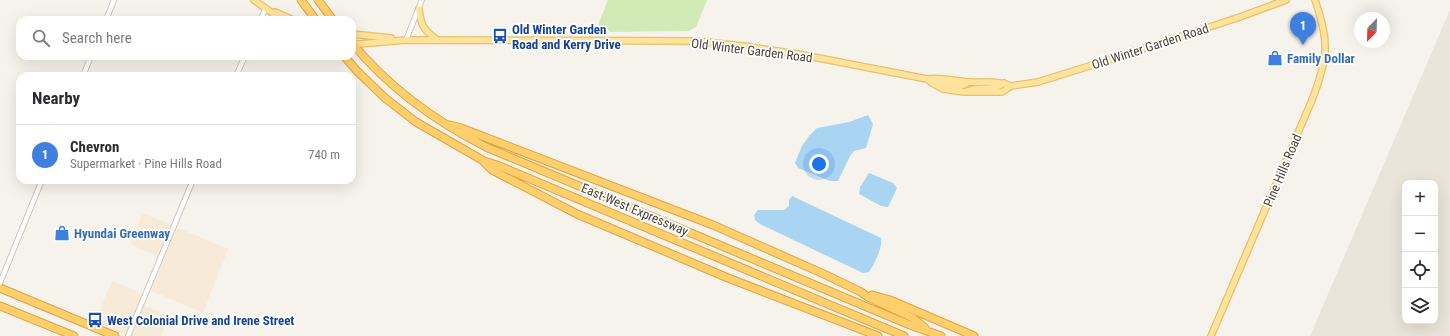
<!DOCTYPE html>
<meta charset="utf-8">
<style>
:root{--surface:#fff;--page:#f7f7f7;--text:#2b2b33;--muted:#7c7c81;--line:#e1e1e2;--accent:#ea580c}
body{margin:0;font-family:"Roboto Condensed",sans-serif;background:var(--page);color:var(--text)}
.controls{position:absolute;right:12px;bottom:12px;display:grid;overflow:hidden;border-radius:8px;box-shadow:0 4px 16px #0002}
.controls button{width:36px;height:36px;display:grid;place-items:center;padding:0;border:0;border-bottom:1px solid var(--line);background:var(--surface);color:var(--text);font:20px sans-serif}
.compass{position:absolute;left:1354px;top:12px;width:36px;height:36px;border-radius:50%;background:var(--surface);box-shadow:0 4px 16px #0002;rotate:203deg}
.you{position:absolute;left:819px;top:164px;width:14px;height:14px;margin:-10px;border:3px solid #fff;border-radius:50%;background:#1a73e8;box-shadow:0 0 0 6px #1a73e833}
.badge{display:grid;place-items:center;width:26px;height:26px;border-radius:50%;background:var(--accent);color:#fff;font-size:13px;font-weight:700}
.pin{position:absolute;translate:-50% -33px;filter:drop-shadow(0 1px 2px #0008)}
.pin::after{content:'';position:absolute;top:21px;width:14px;height:12px;background:inherit;clip-path:polygon(0 0,100% 0,50% 100%)}
.list{margin:0;padding:0;list-style:none}
h2{display:flex;justify-content:space-between;align-items:center;height:52px;margin:0;padding:0 16px;font-size:17px}
h2 small{font-size:13px;font-weight:400;color:var(--muted)}
.list li{display:grid;grid-template-columns:26px 1fr auto;gap:12px;align-items:center;box-sizing:border-box;height:60px;padding:0 16px;border-top:1px solid var(--line)}
.list b{display:block;font-size:15px;white-space:nowrap}
.list p{margin:0;font-size:13px;white-space:nowrap;color:var(--muted)}
.list em{font-size:13px;font-style:normal;color:var(--muted)}
.icon{flex:none;width:22px;height:22px;fill:none;stroke:currentColor;stroke-width:2;stroke-linecap:round;stroke-linejoin:round}
.map{position:relative;flex:none;width:1450px;height:336px;overflow:hidden}
.search{position:absolute;background:var(--surface);box-shadow:0 4px 16px #0002;left:16px;top:16px;width:340px;height:44px;display:flex;align-items:center;gap:10px;box-sizing:border-box;padding:0 14px;border-radius:12px;color:var(--muted);font-size:15px}
.panel{position:absolute;background:var(--surface);box-shadow:0 4px 16px #0002;left:16px;top:72px;width:340px;height:112px;border-radius:12px}
.map>svg:first-child{display:block}
.residential{fill:#eae5da;fill-rule:evenodd}
.commercial{fill:#f7ead8}
.green{fill:#d2eab5}
.water{fill:#a9d4f2}
.lines{fill:none;stroke-linecap:round;stroke-linejoin:round}
.minor-casing{stroke:#c2bbae;stroke-width:6}
.major-casing{stroke:#e6c16a;stroke-width:8}
.highway-casing{stroke:#e0a43c;stroke-width:9}
.minor{stroke:#fff;stroke-width:4.5}
.major{stroke:#ffe39c;stroke-width:5.5}
.highway{stroke:#ffcf6e;stroke-width:7}
.labels{text-anchor:middle;stroke-width:3.5;stroke-linejoin:round;paint-order:stroke}
.transit-label{font-size:13px;font-weight:bold;fill:#164399;stroke:#fff;text-anchor:start}
.street-label{font-size:13px;fill:#4b4439;stroke:#fff}
.shop-label{font-size:13px;font-weight:bold;fill:#366cbe;stroke:#fff;text-anchor:start}
</style>
<div class="map">
<svg width="1450" height="336" viewBox="0 0 1450 336">
<rect width="100%" height="100%" fill="#f6f3ec"/>
<path class="residential" d="M 1450,10 L 1450,336 L 1310,336 ZM 1405,183 L 1435,183 L 1435,321 L 1405,321 Z"/>
<path class="commercial" d="M 143,213 L 228,249 L 203,313 L 150,290 L 162,261 L 154,255 L 130,244 Z
M 112,281 L 143,294 L 140,303 L 170,317 L 161,336 L 129,336 L 95,322 Z"/>
<path class="green" d="M 608,0 L 707,0 L 696,27 L 689,31 L 610,32 L 608,30 L 596,30 Z"/>
<path class="water" d="M 868,115 L 873,124 L 866,148 L 854,151 L 850,156 L 838,181 L 830,181 L 798,168 L 795,163 L 802,146 L 809,136 L 817,128 L 849,122 Z
M 869,173 L 893,183 L 897,188 L 888,207 L 881,206 L 859,194 L 860,187 Z
M 792,196 L 881,238 C 883,247 874,265 869,272 L 863,273 L 760,224 L 755,220 L 754,215 L 758,210 L 784,210 L 789,206 L 789,200 Z"/>
<g class="lines">
<defs>
<path id="minor" d="M 106,20 L 114,0
M 260,20 L 266,8
M 406,40 L 422,0
M 83,76 L 91,56
M 236,76 L 245,56
M 0,283 L 42,180
M 128,336 L 193,180"/>
<path id="major" d="M 254,0 L 282,20
M 419,9 C 421,26 423,29 437,40
M 275,12 L 293,20
M 352,34 L 391,38
M 352,43 L 359,44 L 406,40 L 696,41 L 743,46 L 798,54 L 927,79 C 942,77 954,81 968,82 C 983,83 998,80 1011,86
M 927,79 L 932,83 L 943,89 L 964,92 L 1002,92 L 1011,86 L 1038,82 L 1099,63 L 1237,18 L 1286,0
M 935,84 L 961,86 L 969,82
M 965,92 C 979,85 993,92 1004,83
M 1211,336 L 1312,100 C 1328,58 1330,43 1315,0"/>
<path id="highway" d="M 301,0 L 316,20
M 318,0 L 333,20
M 352,43 C 389,88 435,121 486,147 L 910,325 L 941,336
M 344,56 L 357,71 L 385,98 L 416,122 L 484,161 L 497,165 L 904,336
M 450,125 L 461,128 L 713,225 L 826,275 L 861,292 L 868,297 L 913,318 L 925,328
M 484,162 L 492,170 L 577,214 L 728,278 L 878,336
M 0,288 L 115,336
M 872,295 L 890,300 L 974,336
M 0,306 L 74,336"/>
</defs>
<use href="#minor" class="minor-casing"/>
<use href="#major" class="major-casing"/>
<use href="#highway" class="highway-casing"/>
<use href="#minor" class="minor"/>
<use href="#major" class="major"/>
<use href="#highway" class="highway"/>
</g>
<defs>
<symbol id="bus-bare" viewBox="-9 -9 18 18"><path d="M-5-6H5V4H4V6H2V4H-2V6H-4V4H-5ZM-3.5-4V0h7V-4ZM-3.5 1.2v1.5H-2V1.2ZM2 1.2v1.5H3.5V1.2Z" fill="#1a4fb4" stroke="#fff" stroke-width="2.5" paint-order="stroke"/></symbol>
<symbol id="shop-bare" viewBox="-9 -9 18 18"><path d="M-5-2.5h2.3a2.7 3.5 0 0 1 5.4 0H5L5.5 6h-11ZM-1.5-2.5h3a1.5 2.3 0 0 0-3 0Z" fill="#3f7fe0" stroke="#fff" stroke-width="2.5" paint-order="stroke"/></symbol>
</defs>
<g fill-rule="evenodd">
<use href="#bus-bare" x="489" y="25" width="22" height="22"/>
<use href="#shop-bare" x="1264" y="47" width="22" height="22"/>
<use href="#shop-bare" x="51" y="222" width="22" height="22"/>
<use href="#bus-bare" x="84" y="309" width="22" height="22"/>
</g>
<g class="labels">
<g class="transit-label">
<text x="512" y="34">Old Winter Garden<tspan x="512" dy="15">Road and Kerry Drive</tspan></text>
<text x="107" y="325">West Colonial Drive and Irene Street</text>
</g>
<g class="street-label">
<text transform="translate(1150 46) rotate(-18)" y="5">Old Winter Garden Road</text>
<text transform="translate(752 50) rotate(7)" y="5">Old Winter Garden Road</text>
<text transform="translate(1282 170) rotate(-67)" y="5">Pine Hills Road</text>
<text transform="translate(635 209) rotate(23)" y="5">East-West Expressway</text>
</g>
<g class="shop-label">
<text x="1287" y="63">Family Dollar</text>
<text x="74" y="238">Hyundai Greenway</text>
</g>
</g>
</svg>
<div class="controls">
<button>+</button>
<button>−</button>
<button><svg class="icon" aria-label="locate" viewBox="0 0 24 24"><circle cx="12" cy="12" r="6"/><path d="M12 2v4M12 18v4M2 12h4M18 12h4"/></svg></button>
<button><svg class="icon" aria-label="layers" viewBox="0 0 24 24"><path d="M12 4l9 5-9 5-9-5zM3 14l9 5 9-5"/></svg></button>
</div>
<svg class="compass" viewBox="-18 -18 36 36"><path d="M0-13l5 13h-10z" fill="#e53935"/><path d="M0 13l5-13h-10z" fill="#7c7c81"/></svg>
<div class="you"></div>
<div class="pin badge" style="left:1303px;top:45px;background:#3f7fe0">1</div>
<div class="search"><svg class="icon" aria-label="search" viewBox="0 0 24 24"><circle cx="10" cy="10" r="6"/><path d="M15 15l6 6"/></svg>Search here</div>
<section class="panel">
<h2>Nearby<small></small></h2>
<ul class="list">
<li><span class="badge" style="background:#3f7fe0">1</span><div><b>Chevron</b><p>Supermarket · Pine Hills Road</p></div><em>740 m</em></li>
</ul>
</section>
</div>
